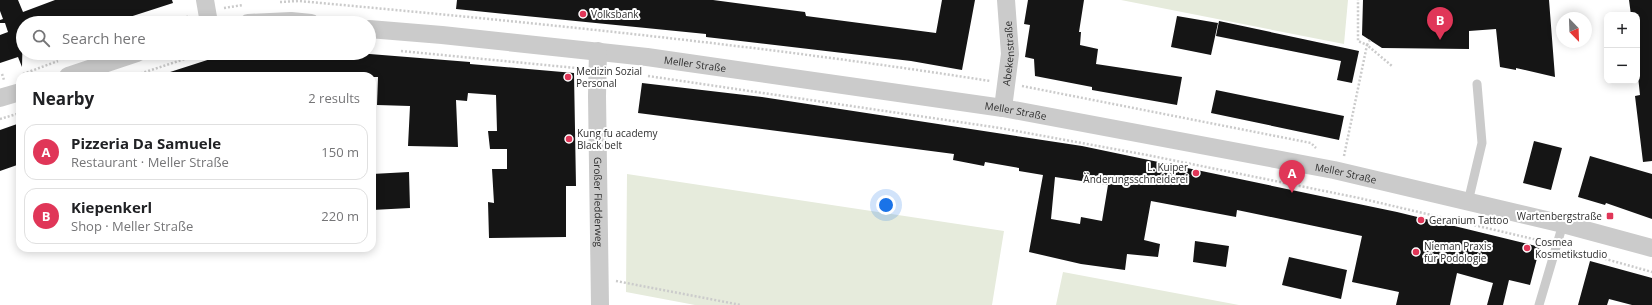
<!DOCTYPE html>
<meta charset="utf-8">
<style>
:root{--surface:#fff;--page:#f2f2f2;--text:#202124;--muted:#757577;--line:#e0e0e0;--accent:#e03658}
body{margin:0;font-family:"Open Sans",sans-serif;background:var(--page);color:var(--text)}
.controls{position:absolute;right:12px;top:12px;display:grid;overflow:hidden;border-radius:8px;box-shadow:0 2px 10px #0003}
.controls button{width:36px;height:36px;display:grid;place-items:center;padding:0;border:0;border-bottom:1px solid var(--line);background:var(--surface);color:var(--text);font:20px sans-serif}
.compass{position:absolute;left:1556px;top:12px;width:36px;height:36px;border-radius:50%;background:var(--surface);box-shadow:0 2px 10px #0003;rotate:157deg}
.you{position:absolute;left:886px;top:205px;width:14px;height:14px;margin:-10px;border:3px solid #fff;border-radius:50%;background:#1a73e8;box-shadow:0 0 0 6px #1a73e833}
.badge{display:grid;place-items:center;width:26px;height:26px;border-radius:50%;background:var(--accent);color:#fff;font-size:13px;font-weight:700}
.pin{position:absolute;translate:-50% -33px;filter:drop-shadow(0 1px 2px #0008)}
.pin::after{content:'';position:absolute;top:21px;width:14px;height:12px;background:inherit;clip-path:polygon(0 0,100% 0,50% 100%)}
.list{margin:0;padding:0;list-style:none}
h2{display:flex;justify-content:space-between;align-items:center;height:52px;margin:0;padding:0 16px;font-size:17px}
h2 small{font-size:13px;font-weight:400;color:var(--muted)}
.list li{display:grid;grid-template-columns:26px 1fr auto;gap:12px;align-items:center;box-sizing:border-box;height:56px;margin:0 8px 8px;padding:0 8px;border:1px solid var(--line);border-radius:12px}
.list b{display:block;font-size:15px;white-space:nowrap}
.list p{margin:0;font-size:13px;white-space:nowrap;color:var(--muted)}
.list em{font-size:13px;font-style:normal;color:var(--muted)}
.icon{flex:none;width:22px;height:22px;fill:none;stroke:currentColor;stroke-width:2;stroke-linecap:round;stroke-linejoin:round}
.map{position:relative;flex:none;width:1652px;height:305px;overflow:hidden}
.search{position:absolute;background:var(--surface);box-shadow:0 2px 10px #0003;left:16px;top:16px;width:360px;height:44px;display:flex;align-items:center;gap:10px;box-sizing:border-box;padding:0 14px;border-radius:22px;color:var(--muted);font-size:15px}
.panel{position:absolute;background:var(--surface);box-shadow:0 2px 10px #0003;left:16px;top:72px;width:360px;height:180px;border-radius:12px}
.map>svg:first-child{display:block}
.green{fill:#e6ebdc}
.building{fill:#151515;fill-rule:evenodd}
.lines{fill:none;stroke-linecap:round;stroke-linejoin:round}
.path{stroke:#cbcbcb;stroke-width:2.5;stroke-dasharray:2 2;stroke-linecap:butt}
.service{stroke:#cbcbcb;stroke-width:9}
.minor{stroke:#cbcbcb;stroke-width:18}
.poi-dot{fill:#e03658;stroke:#fff;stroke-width:1.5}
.labels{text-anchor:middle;stroke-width:4;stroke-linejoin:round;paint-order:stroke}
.poi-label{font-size:10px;fill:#2e2e2e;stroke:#fff;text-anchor:start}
.street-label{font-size:10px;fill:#2e2e2e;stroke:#fff}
</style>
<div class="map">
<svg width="1652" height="305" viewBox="0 0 1652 305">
<rect width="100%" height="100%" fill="#fff"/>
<path class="green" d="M 1121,0 L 1348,0 L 1344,44 Z
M 627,174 L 1004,231 L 992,305 L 695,305 L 626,292 Z
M 1063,272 L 1239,305 L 1056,305 Z"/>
<path class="building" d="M 0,0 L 18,0 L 23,12 L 55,0 L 172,0 L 173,3 L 111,23 L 23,23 L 22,67 L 18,57 L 0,63 L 0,35 L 8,32 L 5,23 L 0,23 L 0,20 L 3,19 L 0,11 Z
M 457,0 L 713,0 L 805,12 L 806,16 L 936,33 L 942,0 L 975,0 L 962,70 L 911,61 L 706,37 L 706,34 L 456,9 Z
M 1028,0 L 1084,0 L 1079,32 L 1081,32 L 1080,45 L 1098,49 L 1096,64 L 1182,77 L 1177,105 L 1092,90 L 1092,87 L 1035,76 L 1034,59 L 1025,57 L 1030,25 L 1024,24 Z
M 1363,0 L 1549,0 L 1555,77 L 1516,68 L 1516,70 L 1500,67 L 1496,29 L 1469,31 L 1469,49 L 1382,48 L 1362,35 Z
M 1629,0 L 1652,0 L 1652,161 L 1643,162 L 1635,96 L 1640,95 L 1637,67 L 1637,15 L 1631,15 Z
M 1177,16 L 1218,23 L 1211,55 L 1171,47 Z
M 1219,21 L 1359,51 L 1352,83 L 1337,80 L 1341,61 L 1216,36 Z
M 357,53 L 470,62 L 470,64 L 574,73 L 576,186 L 566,186 L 566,237 L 489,238 L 488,202 L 494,203 L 492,169 L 507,169 L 507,149 L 490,149 L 488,131 L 497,131 L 496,95 L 468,93 L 467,101 L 456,100 L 458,147 L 408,146 L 410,106 L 377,105 L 378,77 L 167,76 L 167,73 L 226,54 Z
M 642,83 L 762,97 L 1082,146 L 1397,212 L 1540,247 L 1530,285 L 1509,280 L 1503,305 L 1487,305 L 1493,283 L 1457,273 L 1450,305 L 1396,305 L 1399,292 L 1352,282 L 1362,236 L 1237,210 L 1236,217 L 1151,201 L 1144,240 L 1160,244 L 1158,257 L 1127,254 L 1125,270 L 1081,264 L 1029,252 L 1043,175 L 1019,171 L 1019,168 L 985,162 L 984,166 L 953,160 L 954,154 L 638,113 ZM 1055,177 L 1108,185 L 1102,221 L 1081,217 L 1080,224 L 1051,219 Z
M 1216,90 L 1344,116 L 1339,140 L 1211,113 Z
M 20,123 L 20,164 L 0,171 L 0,130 Z
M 1534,141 L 1562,148 L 1551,190 L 1523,183 Z
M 1590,156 L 1652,174 L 1652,219 L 1606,203 L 1605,205 L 1578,197 Z
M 409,172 L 410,208 L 372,210 L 372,174 Z
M 1195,241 L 1229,246 L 1226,267 L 1193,262 Z
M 1289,257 L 1347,270 L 1341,299 L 1282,285 Z
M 1590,261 L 1652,278 L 1652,305 L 1632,305 L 1609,299 L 1607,305 L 1578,305 Z"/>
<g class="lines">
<path class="path" d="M 280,2 L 299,1 C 529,22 761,45 990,81
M 224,8 L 243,5
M 167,23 L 190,16
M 1370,40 L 1367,45 L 1392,66
M 401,51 L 576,68
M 2,74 L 4,80
M 23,74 L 58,61
M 133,76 L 203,53
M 648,76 L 1000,128 L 1147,155 L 1359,198 L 1546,242
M 1022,86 L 1311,143 L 1316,148
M 0,119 L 20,113
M 1344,156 L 1367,45 L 1358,41 L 1358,0
M 1570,249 L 1652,272
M 616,281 L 741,305"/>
<path class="service" d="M 1468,202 L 1482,143 L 1477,84
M 1539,305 L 1563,224"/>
<g class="minor">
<path d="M 205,0 L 209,23"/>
<path d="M 248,23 L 291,21 L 311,23"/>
<path id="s1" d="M 369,29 L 442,35 L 647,57 L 1003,108 L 1334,170 L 1563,224 L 1652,248"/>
<path id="s2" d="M 598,51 L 597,96 L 600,305"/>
<path d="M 68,76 L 137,53"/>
<path d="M 0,98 L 20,92"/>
<path id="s3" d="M 1003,108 L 1010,54 L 1006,0"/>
</g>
</g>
<g class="poi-dot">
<circle cx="583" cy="14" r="4"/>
<circle cx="568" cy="77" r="4"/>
<circle cx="569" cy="139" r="4"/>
<circle cx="1196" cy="173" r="4"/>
<rect x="1606" y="212" width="8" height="8" rx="2"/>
<circle cx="1421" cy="220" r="4"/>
<circle cx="1527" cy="248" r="4"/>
<circle cx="1416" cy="252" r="4"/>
</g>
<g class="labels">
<g class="poi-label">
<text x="591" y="18">Volksbank</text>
<text x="576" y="75">Medizin Sozial<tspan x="576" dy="12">Personal</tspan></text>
<text x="577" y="137">Kung fu academy<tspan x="577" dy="12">Black belt</tspan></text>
<text x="1188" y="171" text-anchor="end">L. Kuiper<tspan x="1188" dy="12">Änderungsschneiderei</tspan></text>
<text x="1602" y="220" text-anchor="end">Wartenbergstraße</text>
<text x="1429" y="224">Geranium Tattoo</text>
<text x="1535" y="246">Cosmea<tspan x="1535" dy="12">Kosmetikstudio</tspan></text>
<text x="1424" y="250">Nieman Praxis<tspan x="1424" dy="12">für Podologie</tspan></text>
</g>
<g class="street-label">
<text dy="4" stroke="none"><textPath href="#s3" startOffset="55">Abekenstraße</textPath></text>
<text dy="4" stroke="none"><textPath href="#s1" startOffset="328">Meller Straße</textPath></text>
<text dy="4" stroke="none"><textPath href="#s1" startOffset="652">Meller Straße</textPath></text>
<text dy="4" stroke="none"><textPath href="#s1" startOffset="988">Meller Straße</textPath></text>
<text dy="4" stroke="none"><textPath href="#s2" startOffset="151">Großer Fledderweg</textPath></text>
</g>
</g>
</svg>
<div class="controls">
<button>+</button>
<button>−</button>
</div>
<svg class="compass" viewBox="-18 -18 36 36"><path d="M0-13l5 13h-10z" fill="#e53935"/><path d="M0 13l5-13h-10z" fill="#757577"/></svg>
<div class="you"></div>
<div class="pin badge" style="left:1292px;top:193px">A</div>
<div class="pin badge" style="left:1440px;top:40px">B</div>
<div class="search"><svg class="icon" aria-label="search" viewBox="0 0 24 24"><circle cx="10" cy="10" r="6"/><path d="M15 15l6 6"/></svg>Search here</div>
<section class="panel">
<h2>Nearby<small>2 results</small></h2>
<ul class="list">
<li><span class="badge">A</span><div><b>Pizzeria Da Samuele</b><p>Restaurant · Meller Straße</p></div><em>150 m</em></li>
<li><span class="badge">B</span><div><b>Kiepenkerl</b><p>Shop · Meller Straße</p></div><em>220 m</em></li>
</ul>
</section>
</div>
